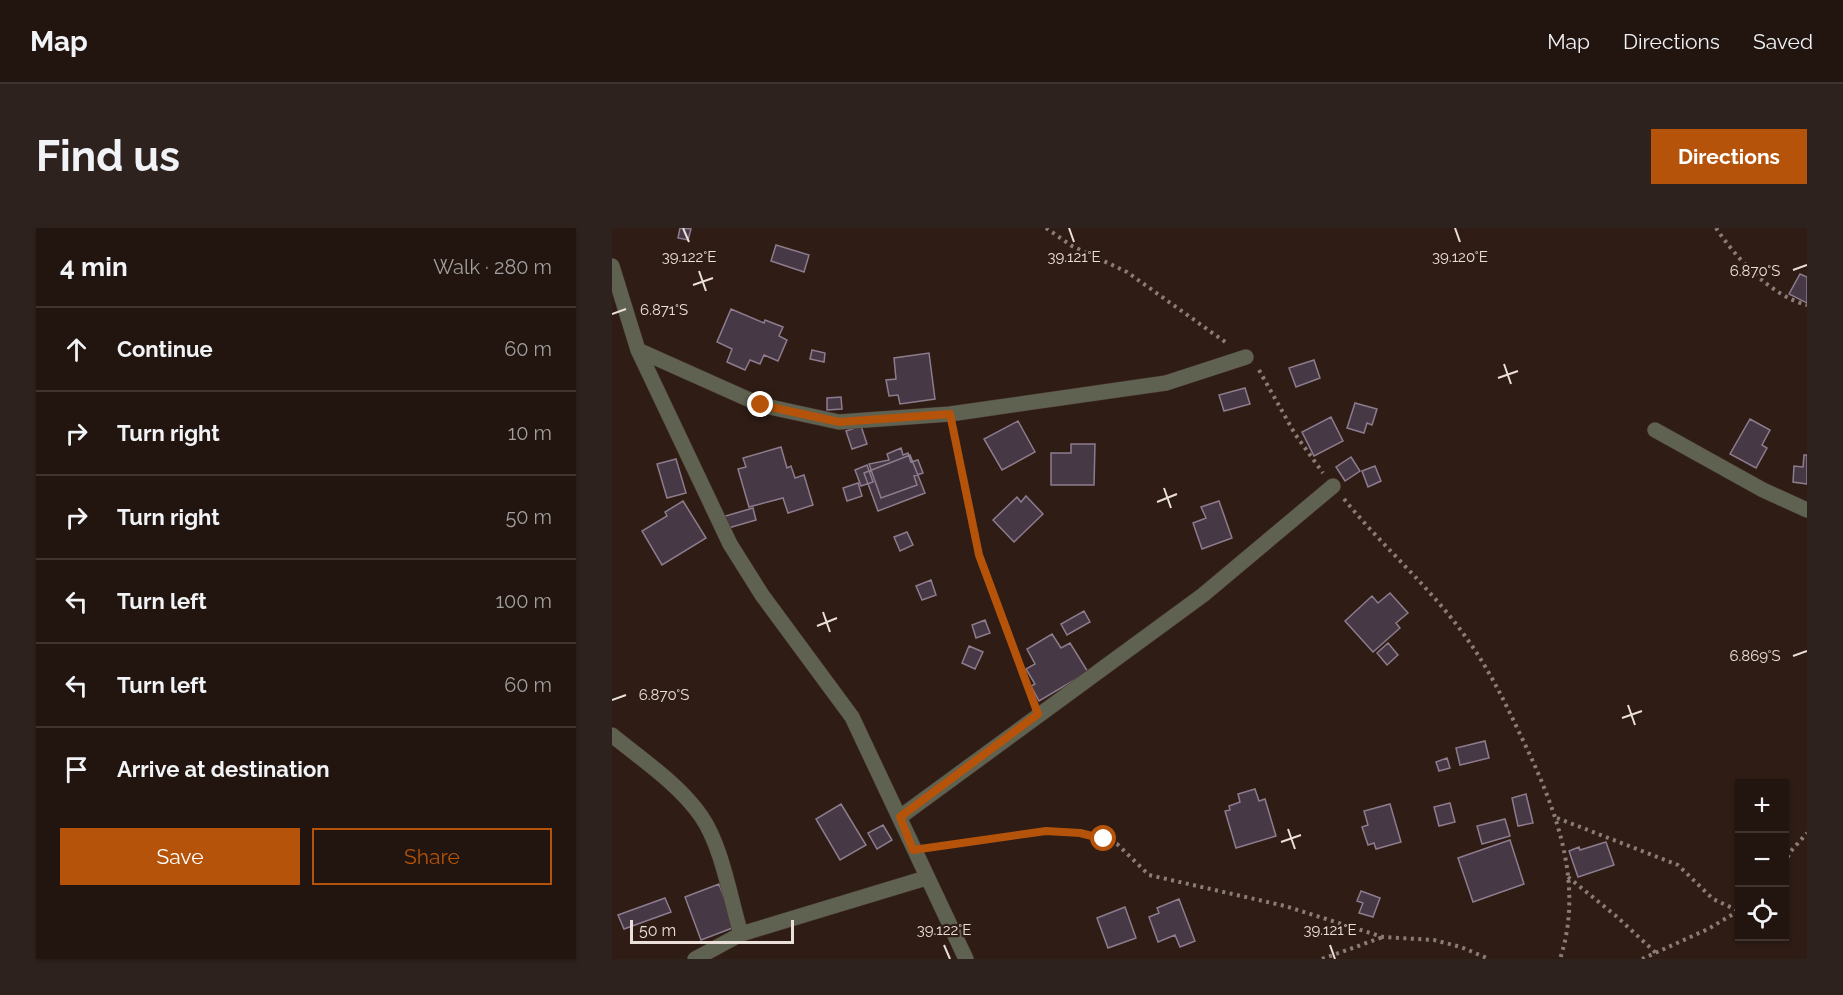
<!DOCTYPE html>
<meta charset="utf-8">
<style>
:root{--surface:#221510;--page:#2e221e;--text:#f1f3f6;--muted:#a29f9f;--line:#3f3430;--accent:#b45309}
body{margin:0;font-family:Raleway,sans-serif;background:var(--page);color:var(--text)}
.controls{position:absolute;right:18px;bottom:18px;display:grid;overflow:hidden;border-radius:0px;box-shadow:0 2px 4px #0004}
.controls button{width:54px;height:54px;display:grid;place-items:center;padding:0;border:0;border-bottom:2px solid var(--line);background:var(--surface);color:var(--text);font:30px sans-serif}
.scale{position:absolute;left:18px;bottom:15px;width:164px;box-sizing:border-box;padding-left:6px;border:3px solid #ebdfd9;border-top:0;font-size:16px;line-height:21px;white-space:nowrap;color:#ebdfd9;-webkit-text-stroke:4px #2e1c15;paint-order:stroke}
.stop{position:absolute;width:18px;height:18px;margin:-14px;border:4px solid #b45309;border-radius:50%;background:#fff}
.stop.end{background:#b45309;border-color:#fff;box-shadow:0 2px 6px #0008}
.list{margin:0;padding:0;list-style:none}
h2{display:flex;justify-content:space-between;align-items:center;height:78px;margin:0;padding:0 24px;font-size:26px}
h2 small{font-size:20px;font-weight:400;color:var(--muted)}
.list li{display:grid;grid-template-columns:39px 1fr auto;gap:18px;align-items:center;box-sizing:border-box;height:84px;padding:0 24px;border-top:2px solid var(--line)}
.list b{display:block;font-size:22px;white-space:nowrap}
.list em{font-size:20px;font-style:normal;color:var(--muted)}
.actions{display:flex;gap:12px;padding:18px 24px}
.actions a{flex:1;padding:14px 0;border:2px solid var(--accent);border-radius:0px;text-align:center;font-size:21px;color:var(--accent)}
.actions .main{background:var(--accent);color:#fff}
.icon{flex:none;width:33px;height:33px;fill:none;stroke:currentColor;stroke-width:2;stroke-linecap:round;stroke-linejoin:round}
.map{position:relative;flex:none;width:1195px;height:731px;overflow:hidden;border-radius:0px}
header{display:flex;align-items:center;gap:36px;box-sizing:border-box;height:84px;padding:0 30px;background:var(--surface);border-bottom:2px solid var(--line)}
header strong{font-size:28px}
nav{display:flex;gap:33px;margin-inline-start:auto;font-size:21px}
.intro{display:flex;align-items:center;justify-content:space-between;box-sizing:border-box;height:144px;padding:0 36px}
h1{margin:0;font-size:42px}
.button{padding:15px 27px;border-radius:0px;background:var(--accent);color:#fff;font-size:21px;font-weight:700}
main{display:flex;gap:36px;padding:0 36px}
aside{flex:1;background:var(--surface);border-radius:0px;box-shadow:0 2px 4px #0004}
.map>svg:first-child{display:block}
.building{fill:#473846;stroke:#8d7c8d;stroke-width:1.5}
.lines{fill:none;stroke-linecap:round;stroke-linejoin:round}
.minor-casing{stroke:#483730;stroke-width:16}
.path{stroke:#8b7c76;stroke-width:4;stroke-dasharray:3 4.5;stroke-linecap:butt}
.minor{stroke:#606251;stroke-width:15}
.route{stroke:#b45309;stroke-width:8}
.ticks{fill:none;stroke:#ebdfd9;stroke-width:2}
.ticks-label{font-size:15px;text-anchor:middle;fill:#ebdfd9;stroke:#2e1c15;stroke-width:4.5;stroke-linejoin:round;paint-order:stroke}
</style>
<header>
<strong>Map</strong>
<nav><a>Map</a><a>Directions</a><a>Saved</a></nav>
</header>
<div class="intro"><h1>Find us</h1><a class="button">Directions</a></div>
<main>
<aside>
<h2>4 min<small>Walk · 280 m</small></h2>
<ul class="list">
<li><svg class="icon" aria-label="ahead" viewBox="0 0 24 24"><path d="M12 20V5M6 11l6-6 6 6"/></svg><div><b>Continue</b></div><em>60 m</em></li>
<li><svg class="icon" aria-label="right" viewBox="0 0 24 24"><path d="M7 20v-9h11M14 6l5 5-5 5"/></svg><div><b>Turn right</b></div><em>10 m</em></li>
<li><svg class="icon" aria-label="right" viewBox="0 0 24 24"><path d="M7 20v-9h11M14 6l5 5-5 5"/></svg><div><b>Turn right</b></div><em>50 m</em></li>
<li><svg class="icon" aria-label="left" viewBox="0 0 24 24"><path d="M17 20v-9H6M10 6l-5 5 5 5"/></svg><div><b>Turn left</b></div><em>100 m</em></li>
<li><svg class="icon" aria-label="left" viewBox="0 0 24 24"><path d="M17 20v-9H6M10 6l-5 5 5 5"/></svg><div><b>Turn left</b></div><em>60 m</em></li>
<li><svg class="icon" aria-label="arrive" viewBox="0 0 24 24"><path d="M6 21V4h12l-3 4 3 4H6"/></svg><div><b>Arrive at destination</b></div></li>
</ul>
<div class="actions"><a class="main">Save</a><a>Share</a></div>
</aside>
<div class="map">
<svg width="1195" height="731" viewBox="0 0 1195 731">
<rect width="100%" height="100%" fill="#2e1c15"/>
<path class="building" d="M 68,0 L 79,1 L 76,12 L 66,10 Z
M 164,17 L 197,27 L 192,44 L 159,33 Z
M 1188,46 L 1195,49 L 1195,75 L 1177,66 Z
M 119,81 L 152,95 L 153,92 L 171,99 L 167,108 L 175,112 L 166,133 L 152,127 L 148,136 L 138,132 L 133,142 L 115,134 L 120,121 L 105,114 Z
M 200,122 L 213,125 L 212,134 L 198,131 Z
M 317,125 L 323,171 L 288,176 L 286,167 L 277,168 L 274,152 L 284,151 L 282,130 Z
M 702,132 L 708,150 L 684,159 L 677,140 Z
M 633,160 L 638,176 L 612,183 L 607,167 Z
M 229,169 L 230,181 L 215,182 L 215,170 Z
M 743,175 L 765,181 L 760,197 L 755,195 L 752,205 L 735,200 Z
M 719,189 L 731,213 L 702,228 L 690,204 Z
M 1138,191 L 1158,202 L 1150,217 L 1155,220 L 1144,240 L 1118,226 Z
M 406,193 L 423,224 L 390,242 L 372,211 Z
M 249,198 L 255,216 L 240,221 L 234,203 Z
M 459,216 L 483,216 L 482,257 L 439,257 L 439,225 L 459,225 Z
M 169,219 L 175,240 L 179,238 L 183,250 L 192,247 L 201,277 L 176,285 L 171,270 L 137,279 L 126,241 L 134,239 L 131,230 Z
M 289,220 L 291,227 L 296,225 L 299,234 L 306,232 L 311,245 L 302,248 L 305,257 L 269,270 L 257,236 L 277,232 L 275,226 Z
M 298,227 L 313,265 L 266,283 L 252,245 Z
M 1192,227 L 1195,227 L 1195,256 L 1181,254 L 1182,238 L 1191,239 Z
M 739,229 L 748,243 L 733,253 L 724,239 Z
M 64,231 L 74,265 L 55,270 L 45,236 Z
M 255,237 L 261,254 L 249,258 L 243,242 Z
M 763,238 L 769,253 L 756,259 L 750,243 Z
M 246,255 L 250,268 L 235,273 L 231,260 Z
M 414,268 L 431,286 L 402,314 L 381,292 L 405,269 L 409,274 Z
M 71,273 L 94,310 L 50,337 L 30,303 L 55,288 L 53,284 Z
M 607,273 L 620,310 L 590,321 L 581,295 L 594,290 L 589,279 Z
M 141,280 L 144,292 L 113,301 L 110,289 Z
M 295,304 L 301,317 L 288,323 L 282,309 Z
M 319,352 L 324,367 L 310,372 L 304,358 Z
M 778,365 L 796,385 L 784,395 L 788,400 L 761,424 L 733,393 L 760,368 L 766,375 Z
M 472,383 L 478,394 L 455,407 L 449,396 Z
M 373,392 L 378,405 L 364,410 L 360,397 Z
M 440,406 L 449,420 L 458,415 L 476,444 L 427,473 L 419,458 L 423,456 L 414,441 L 423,436 L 415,421 Z
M 776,415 L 786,427 L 775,437 L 765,425 Z
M 357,418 L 371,424 L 363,441 L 350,435 Z
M 873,513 L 877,530 L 848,537 L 844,520 Z
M 835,530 L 838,540 L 827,543 L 824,534 Z
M 643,561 L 647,573 L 653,571 L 664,608 L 624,620 L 613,583 L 618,582 L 617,578 L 628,574 L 626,566 Z
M 914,566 L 921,595 L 906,598 L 900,570 Z
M 838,575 L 843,594 L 827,598 L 822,579 Z
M 229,576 L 254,617 L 228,632 L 204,591 Z
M 778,576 L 789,614 L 764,621 L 762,615 L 756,617 L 750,599 L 756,597 L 752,583 Z
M 893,591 L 898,608 L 870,616 L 865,598 Z
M 271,597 L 280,612 L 265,621 L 256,605 Z
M 898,612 L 912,656 L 861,674 L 846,630 Z
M 994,614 L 1002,637 L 966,649 L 957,623 L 967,619 L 968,622 Z
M 107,656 L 123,699 L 89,712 L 73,669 Z
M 749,663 L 768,670 L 761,689 L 747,685 L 751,675 L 745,673 Z
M 53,670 L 59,684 L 12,701 L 6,687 Z
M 567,671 L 583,713 L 568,719 L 563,707 L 546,714 L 537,689 L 547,685 L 545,680 Z
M 513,679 L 524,710 L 496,720 L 485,690 Z"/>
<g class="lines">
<defs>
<path id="minor" d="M 0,38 L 26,122 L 118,316 L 150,367 L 240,489 L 354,731
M 26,122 L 149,177 L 227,194 L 338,186 L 554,155 L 634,129
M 1043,202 L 1151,262 L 1195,282
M 0,507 C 29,531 67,556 89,588 C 110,618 118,670 129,706
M 288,589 L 591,367 L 721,258
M 83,731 L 129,706 L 314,650"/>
</defs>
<use href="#minor" class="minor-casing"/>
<path class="path" d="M 434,0 L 460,18 L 515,44 L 616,116
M 1104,0 C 1124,30 1159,68 1195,77
M 647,142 L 683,206 L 711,245
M 341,201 L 367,327 L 420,473
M 732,271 C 770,318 818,359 853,408 C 875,438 891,470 907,504 C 941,574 974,652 948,731
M 945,590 L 1066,637 L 1101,671 L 1127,683
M 320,619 L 434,603 L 468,605 L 505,616 L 537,647 L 673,678 L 771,709 L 822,712 L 849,719 L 877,731
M 1172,636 L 1179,623 L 1195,605
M 956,649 L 1004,688 L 1044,725
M 710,731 L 771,709
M 1030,731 L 1096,701 L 1128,682"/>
<use href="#minor" class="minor"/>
</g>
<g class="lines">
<path class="route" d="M 149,177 L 227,194 L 338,186 L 367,327 L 426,486 L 288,589 L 301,622 L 434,603 L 468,605 L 492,611"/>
</g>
<path class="ticks" d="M 71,0 L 77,14M 457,0 L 462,14M 843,0 L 848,14M 1181,42 L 1195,37M 87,43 L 94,63M 81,57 L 101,50M 0,86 L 14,81M 892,136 L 899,156M 886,150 L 906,143M 552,260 L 559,280M 545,274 L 565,266M 211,384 L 218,404M 205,398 L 225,390M 1181,428 L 1195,423M 0,472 L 14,467M 1016,477 L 1023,497M 1010,490 L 1030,483M 676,601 L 683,621M 669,614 L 689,607M 332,717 L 338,731M 718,717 L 723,731"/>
<g class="ticks-label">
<text x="462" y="34">39.121°E</text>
<text x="77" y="34">39.122°E</text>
<text x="848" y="34">39.120°E</text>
<text x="1143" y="48">6.870°S</text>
<text x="52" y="87">6.871°S</text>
<text x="1143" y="433">6.869°S</text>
<text x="52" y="472">6.870°S</text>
<text x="332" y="707">39.122°E</text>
<text x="718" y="707">39.121°E</text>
</g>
</svg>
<div class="controls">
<button>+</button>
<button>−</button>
<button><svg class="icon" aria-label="locate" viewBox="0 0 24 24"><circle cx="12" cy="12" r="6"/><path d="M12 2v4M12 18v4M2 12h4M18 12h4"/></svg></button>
</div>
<div class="scale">50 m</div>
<div class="stop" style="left:492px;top:611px"></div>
<div class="stop end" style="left:149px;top:177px"></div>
</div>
</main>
